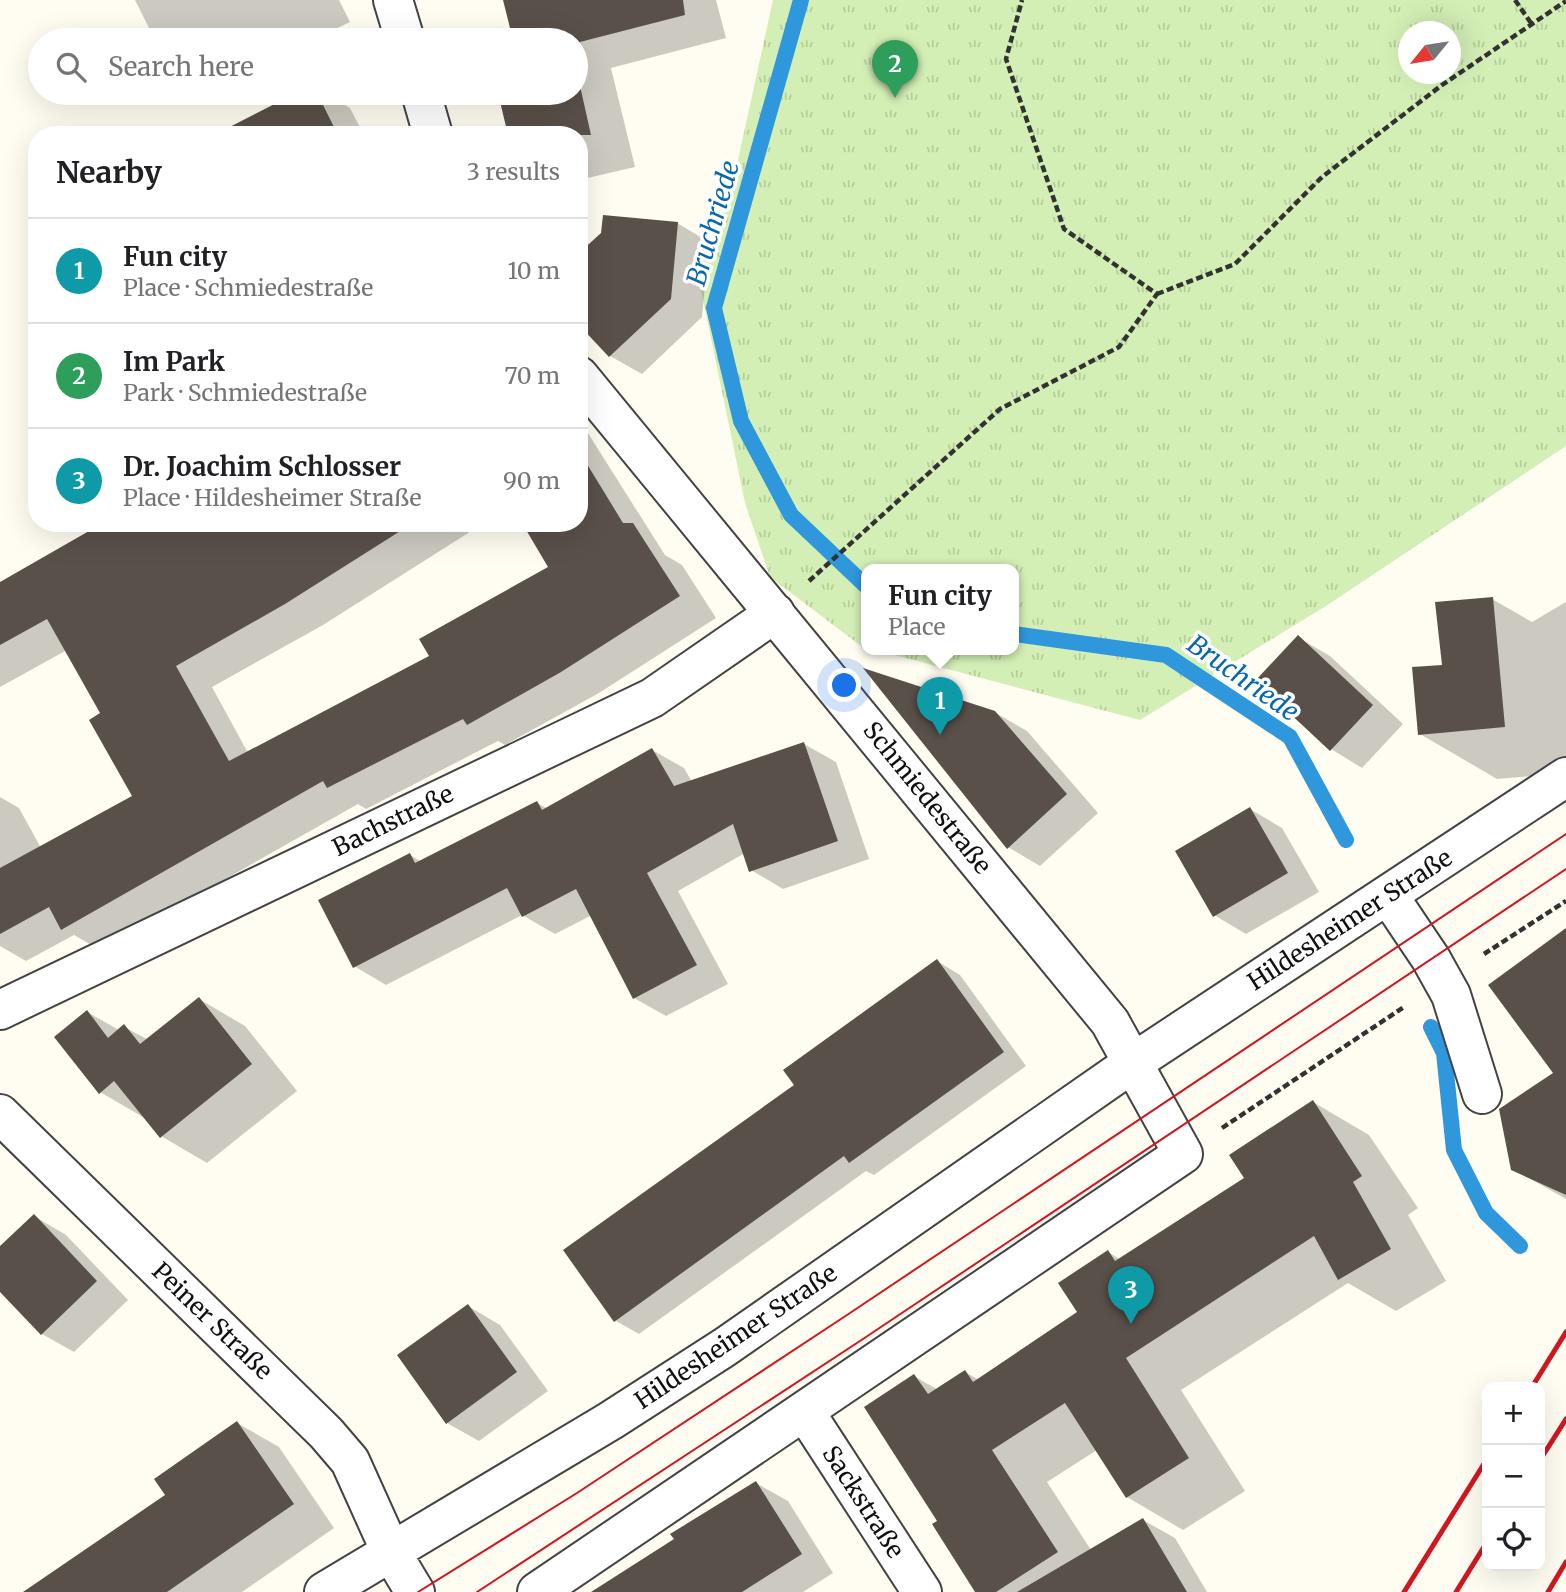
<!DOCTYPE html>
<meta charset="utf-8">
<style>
:root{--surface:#fff;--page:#f6f6f6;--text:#202124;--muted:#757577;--line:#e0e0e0;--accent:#ea580c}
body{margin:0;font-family:Merriweather,serif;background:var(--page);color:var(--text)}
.controls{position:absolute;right:21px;bottom:21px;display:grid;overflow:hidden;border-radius:14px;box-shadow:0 7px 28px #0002}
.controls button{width:63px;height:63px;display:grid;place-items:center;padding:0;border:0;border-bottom:2px solid var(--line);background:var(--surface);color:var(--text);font:35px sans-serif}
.compass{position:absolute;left:1398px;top:21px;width:63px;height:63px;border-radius:50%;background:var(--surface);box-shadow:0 7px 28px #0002;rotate:240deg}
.you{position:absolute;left:845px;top:686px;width:24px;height:24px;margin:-18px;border:5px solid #fff;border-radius:50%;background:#1a73e8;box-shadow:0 0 0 10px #1a73e833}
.badge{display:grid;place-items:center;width:46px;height:46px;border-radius:50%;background:var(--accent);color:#fff;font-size:23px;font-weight:700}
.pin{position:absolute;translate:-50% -58px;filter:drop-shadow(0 2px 4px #0008)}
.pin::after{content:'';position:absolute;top:37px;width:24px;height:21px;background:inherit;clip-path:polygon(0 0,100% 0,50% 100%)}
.popup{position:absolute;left:861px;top:564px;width:158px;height:91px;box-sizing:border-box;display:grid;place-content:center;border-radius:14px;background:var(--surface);filter:drop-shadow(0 2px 5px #0005);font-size:23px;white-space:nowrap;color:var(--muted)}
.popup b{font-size:26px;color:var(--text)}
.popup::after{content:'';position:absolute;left:50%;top:100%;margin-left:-14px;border:14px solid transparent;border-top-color:var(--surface)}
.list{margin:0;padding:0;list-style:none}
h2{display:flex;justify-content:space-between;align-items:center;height:91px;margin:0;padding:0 28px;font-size:30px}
h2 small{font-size:23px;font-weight:400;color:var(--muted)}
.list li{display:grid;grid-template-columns:46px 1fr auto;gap:21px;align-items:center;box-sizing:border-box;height:105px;padding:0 28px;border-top:2px solid var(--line)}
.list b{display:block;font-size:26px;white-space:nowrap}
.list p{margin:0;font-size:23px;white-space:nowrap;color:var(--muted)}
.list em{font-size:23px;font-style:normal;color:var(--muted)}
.icon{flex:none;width:38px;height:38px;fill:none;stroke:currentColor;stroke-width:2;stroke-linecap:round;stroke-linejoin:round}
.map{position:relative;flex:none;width:1566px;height:1592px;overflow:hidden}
.search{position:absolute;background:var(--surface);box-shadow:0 7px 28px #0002;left:28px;top:28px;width:560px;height:77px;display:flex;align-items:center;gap:18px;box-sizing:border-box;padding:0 24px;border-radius:38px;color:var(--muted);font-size:26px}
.panel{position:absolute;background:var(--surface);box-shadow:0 7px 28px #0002;left:28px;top:126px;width:560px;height:406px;border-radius:28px}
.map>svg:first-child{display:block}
.park{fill:url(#park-tufts);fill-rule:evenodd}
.shadow{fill:#0003}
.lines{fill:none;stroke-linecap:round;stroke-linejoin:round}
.stream{stroke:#2f97dc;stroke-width:16}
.building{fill:#5a504a}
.minor-casing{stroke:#434343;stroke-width:42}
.path{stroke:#323232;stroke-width:4.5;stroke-dasharray:7 3.5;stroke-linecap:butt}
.minor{stroke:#fff;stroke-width:38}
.tram{stroke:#d01720;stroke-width:2}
.rail{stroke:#d01720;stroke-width:5}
.labels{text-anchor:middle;stroke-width:7;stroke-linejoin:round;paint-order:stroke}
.street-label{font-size:24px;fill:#101010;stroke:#fff}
.water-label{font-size:26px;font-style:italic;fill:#0a68b0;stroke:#fff}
</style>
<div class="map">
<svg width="1566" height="1592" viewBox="0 0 1566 1592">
<defs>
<pattern id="park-tufts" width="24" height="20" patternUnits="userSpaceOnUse" patternTransform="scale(1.75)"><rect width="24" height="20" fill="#d4efb6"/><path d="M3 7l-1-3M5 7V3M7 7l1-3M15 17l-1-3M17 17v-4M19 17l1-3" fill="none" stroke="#b5cc9b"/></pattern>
</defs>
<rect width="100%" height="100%" fill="#fffcf2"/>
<path class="park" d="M 773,0 L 1566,0 L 1566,446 L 1326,606 L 1140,720 L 872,649 L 1014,649 L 1014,569 L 866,569 L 866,648 L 861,646 L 770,577 L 745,503 L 700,285 L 736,169 ZM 1408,32 L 1450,32 L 1450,74 L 1408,74 Z"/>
<path class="shadow" d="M 135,0 L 339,0 L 350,22 L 313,40 L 155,40 Z
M 505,0 L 716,0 L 726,38 L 611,68 L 635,167 L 579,180 L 579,135 L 509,135 L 499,93 L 576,93 L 576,40 L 515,40 Z
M 300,93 L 324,93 L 350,108 L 364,135 L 218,135 Z
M 185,128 L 196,135 L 173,135 Z
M 677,223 L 709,242 L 702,317 L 642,374 L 610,356 Z
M 579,419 L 665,555 L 682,565 L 716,618 L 599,693 L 505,745 L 498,741 L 366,809 L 358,804 L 100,950 L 74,935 L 26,961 L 0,946 L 0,797 L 19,808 L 41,848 L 135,797 L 103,714 L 67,650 L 0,687 L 0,584 L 107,523 L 484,523 L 323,625 L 212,687 L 248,753 L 431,657 L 551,567 L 579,523 Z
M 1492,599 L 1532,622 L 1566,602 L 1566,773 L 1497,779 L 1420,734 L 1444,667 Z
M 1299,638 L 1330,656 L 1403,724 L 1362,768 L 1331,749 Z
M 994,712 L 1027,731 L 1098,813 L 1040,866 L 1008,847 Z
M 804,744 L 836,762 L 869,859 L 783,889 L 751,870 L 745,853 L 678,891 L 728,984 L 666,1016 L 634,998 L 592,915 L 555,934 L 522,915 L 386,985 L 354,966 L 410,855 L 422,862 L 537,803 L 548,809 L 652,750 L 684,768 L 692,782 Z
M 1250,809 L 1282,828 L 1319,892 L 1246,934 L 1214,915 Z
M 1566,930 L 1566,1199 L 1513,1169 L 1555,1073 Z
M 937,961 L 960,975 L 1026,1066 L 874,1175 L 866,1171 L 639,1334 L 616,1321 L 796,1085 Z
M 199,999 L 245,1026 L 297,1091 L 207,1163 L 161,1136 L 148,1120 L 100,1092 L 87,1012 L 119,1030 L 124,1027 L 147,1039 Z
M 1313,1102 L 1369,1135 L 1418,1208 L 1408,1215 L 1446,1281 L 1396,1311 L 1348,1283 L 1181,1390 L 1245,1491 L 1183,1530 L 1127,1497 L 1097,1450 L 1047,1482 L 1091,1550 L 1143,1520 L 1175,1538 L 1207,1592 L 977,1592 L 940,1522 L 914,1376 L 938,1390 L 965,1372 L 979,1380 L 1080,1313 L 1108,1252 L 1121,1260 L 1246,1178 Z
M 34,1216 L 66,1235 L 128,1300 L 74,1352 L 42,1334 L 0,1290 L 0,1249 Z
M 468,1306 L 500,1325 L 548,1391 L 479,1441 L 447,1423 Z
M 237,1423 L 279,1447 L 334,1528 L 242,1592 L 40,1592 L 167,1496 Z
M 756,1483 L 788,1501 L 833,1573 L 803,1592 L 594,1592 L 676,1540 Z"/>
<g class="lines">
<path class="stream" d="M 801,0 L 714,308 L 741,421 L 791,515 L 866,586
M 1014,634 L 1166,655 L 1290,737 L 1346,840
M 1431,1027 L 1444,1053 L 1454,1150 L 1486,1213 L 1520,1246"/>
</g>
<path class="building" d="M 503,0 L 683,0 L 685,15 L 576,43 L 576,40 L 513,40 Z
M 576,68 L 591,135 L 508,135 L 498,93 L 576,93 Z
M 296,93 L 317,93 L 338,135 L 214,135 Z
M 603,215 L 678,222 L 671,299 L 609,357 L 579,325 L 579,253 L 601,233 Z
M 579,451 L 623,523 L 633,523 L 680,596 L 561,672 L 467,725 L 463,719 L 327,788 L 323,781 L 61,930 L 49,907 L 0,934 L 0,868 L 132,796 L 89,720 L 100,713 L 47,619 L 0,645 L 0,582 L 103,523 L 413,523 L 285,604 L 176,666 L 229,761 L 429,656 L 419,639 L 548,567 L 522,523 L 579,523 Z
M 1493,597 L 1505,727 L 1418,735 L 1412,667 L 1442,665 L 1435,602 Z
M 1298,635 L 1373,705 L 1330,751 L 1255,681 Z
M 863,668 L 995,711 L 1067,794 L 1007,849 Z
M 804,742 L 838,841 L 749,872 L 733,824 L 647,873 L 697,965 L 633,999 L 576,889 L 522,917 L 507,888 L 353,968 L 318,900 L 410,853 L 415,863 L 537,801 L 542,810 L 652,748 L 674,786 Z
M 1250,807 L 1288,873 L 1213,917 L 1175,851 Z
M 1566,928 L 1566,1195 L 1511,1170 L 1499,1109 L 1553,1073 L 1488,985 Z
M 937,959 L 1004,1052 L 849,1163 L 844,1156 L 614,1322 L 563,1250 L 794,1085 L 783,1070 Z
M 199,997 L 252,1064 L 160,1138 L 114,1081 L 99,1094 L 54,1037 L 87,1010 L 108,1038 L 124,1024 L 140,1044 Z
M 1313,1100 L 1362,1176 L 1353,1182 L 1391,1249 L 1338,1280 L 1314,1236 L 1126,1358 L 1189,1458 L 1126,1498 L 1065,1403 L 992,1450 L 1058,1552 L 996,1592 L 975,1592 L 932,1524 L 937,1521 L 864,1407 L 914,1374 L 928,1394 L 965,1370 L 973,1382 L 1077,1312 L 1058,1283 L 1108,1250 L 1115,1261 L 1244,1178 L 1229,1155 Z
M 34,1214 L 97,1281 L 41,1335 L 0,1292 L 0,1246 Z
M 468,1304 L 517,1372 L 446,1424 L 397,1355 Z
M 237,1421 L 294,1504 L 167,1592 L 23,1592 L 165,1495 L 154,1479 Z
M 756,1481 L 802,1554 L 742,1592 L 591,1592 L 674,1539 L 670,1534 Z
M 1143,1518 L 1187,1592 L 1017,1592 Z"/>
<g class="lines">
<defs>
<path id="minor" d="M 393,0 L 405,40
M 421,93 L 433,135
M 1388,895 L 1431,959 L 1451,995 L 1482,1094
M 0,1010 L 652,698 L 775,613
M 0,1114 L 326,1433 L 350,1461 L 391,1552 L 415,1592
M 805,1412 L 922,1592
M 324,1592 L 610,1421 L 725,1347 L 1134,1062 L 1566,777
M 537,1592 L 1183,1154 L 1110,1022 L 579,376"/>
</defs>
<use href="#minor" class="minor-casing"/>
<path class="path" d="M 1515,0 L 1533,26
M 1157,294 L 1235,264 L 1322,177 L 1442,85 L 1566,1
M 809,581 L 1000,409 L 1119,347 L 1157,294 L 1064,229 L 1006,59 L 1022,0
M 1484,954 L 1566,901
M 1222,1128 L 1404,1007"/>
<use href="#minor" class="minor"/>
<path class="tram" d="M 418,1592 L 577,1493 L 847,1315 L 1566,834
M 477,1592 L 863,1339 L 1566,869"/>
<path class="rail" d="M 1532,1387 L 1566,1332
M 1540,1460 L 1566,1419
M 1404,1592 L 1487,1459
M 1456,1592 L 1487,1542
M 1548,1592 L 1566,1562"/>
</g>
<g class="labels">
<g class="street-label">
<text transform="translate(927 798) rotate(51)" y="8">Schmiedestraße</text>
<text transform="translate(393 821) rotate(-26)" y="8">Bachstraße</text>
<text transform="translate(1350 920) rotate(-33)" y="8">Hildesheimer Straße</text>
<text transform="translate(212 1321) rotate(44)" y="8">Peiner Straße</text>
<text transform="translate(736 1337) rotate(-34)" y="8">Hildesheimer Straße</text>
<text transform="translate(863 1502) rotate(57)" y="8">Sackstraße</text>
</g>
<g class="water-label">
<text transform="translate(713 223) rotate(-74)" y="9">Bruchriede</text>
<text transform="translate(1243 678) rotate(35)" y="9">Bruchriede</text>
</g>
</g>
</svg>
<div class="controls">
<button>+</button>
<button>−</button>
<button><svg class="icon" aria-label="locate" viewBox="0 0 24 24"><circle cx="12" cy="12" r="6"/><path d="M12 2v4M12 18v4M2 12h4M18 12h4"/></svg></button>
</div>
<svg class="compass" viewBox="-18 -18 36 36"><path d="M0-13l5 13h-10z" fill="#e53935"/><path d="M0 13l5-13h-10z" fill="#757577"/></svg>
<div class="you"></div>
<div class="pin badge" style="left:940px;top:735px;background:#0f9aa8">1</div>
<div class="popup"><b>Fun city</b>Place</div>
<div class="pin badge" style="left:895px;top:98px;background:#2e9e5b">2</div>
<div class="pin badge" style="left:1131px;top:1324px;background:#0f9aa8">3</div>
<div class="search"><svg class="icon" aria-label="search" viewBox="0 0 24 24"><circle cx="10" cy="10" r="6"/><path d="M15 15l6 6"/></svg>Search here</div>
<section class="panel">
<h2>Nearby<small>3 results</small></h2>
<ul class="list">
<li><span class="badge" style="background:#0f9aa8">1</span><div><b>Fun city</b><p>Place · Schmiedestraße</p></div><em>10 m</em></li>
<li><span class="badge" style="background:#2e9e5b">2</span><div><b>Im Park</b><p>Park · Schmiedestraße</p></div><em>70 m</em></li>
<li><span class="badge" style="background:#0f9aa8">3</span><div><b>Dr. Joachim Schlosser</b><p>Place · Hildesheimer Straße</p></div><em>90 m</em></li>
</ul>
</section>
</div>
